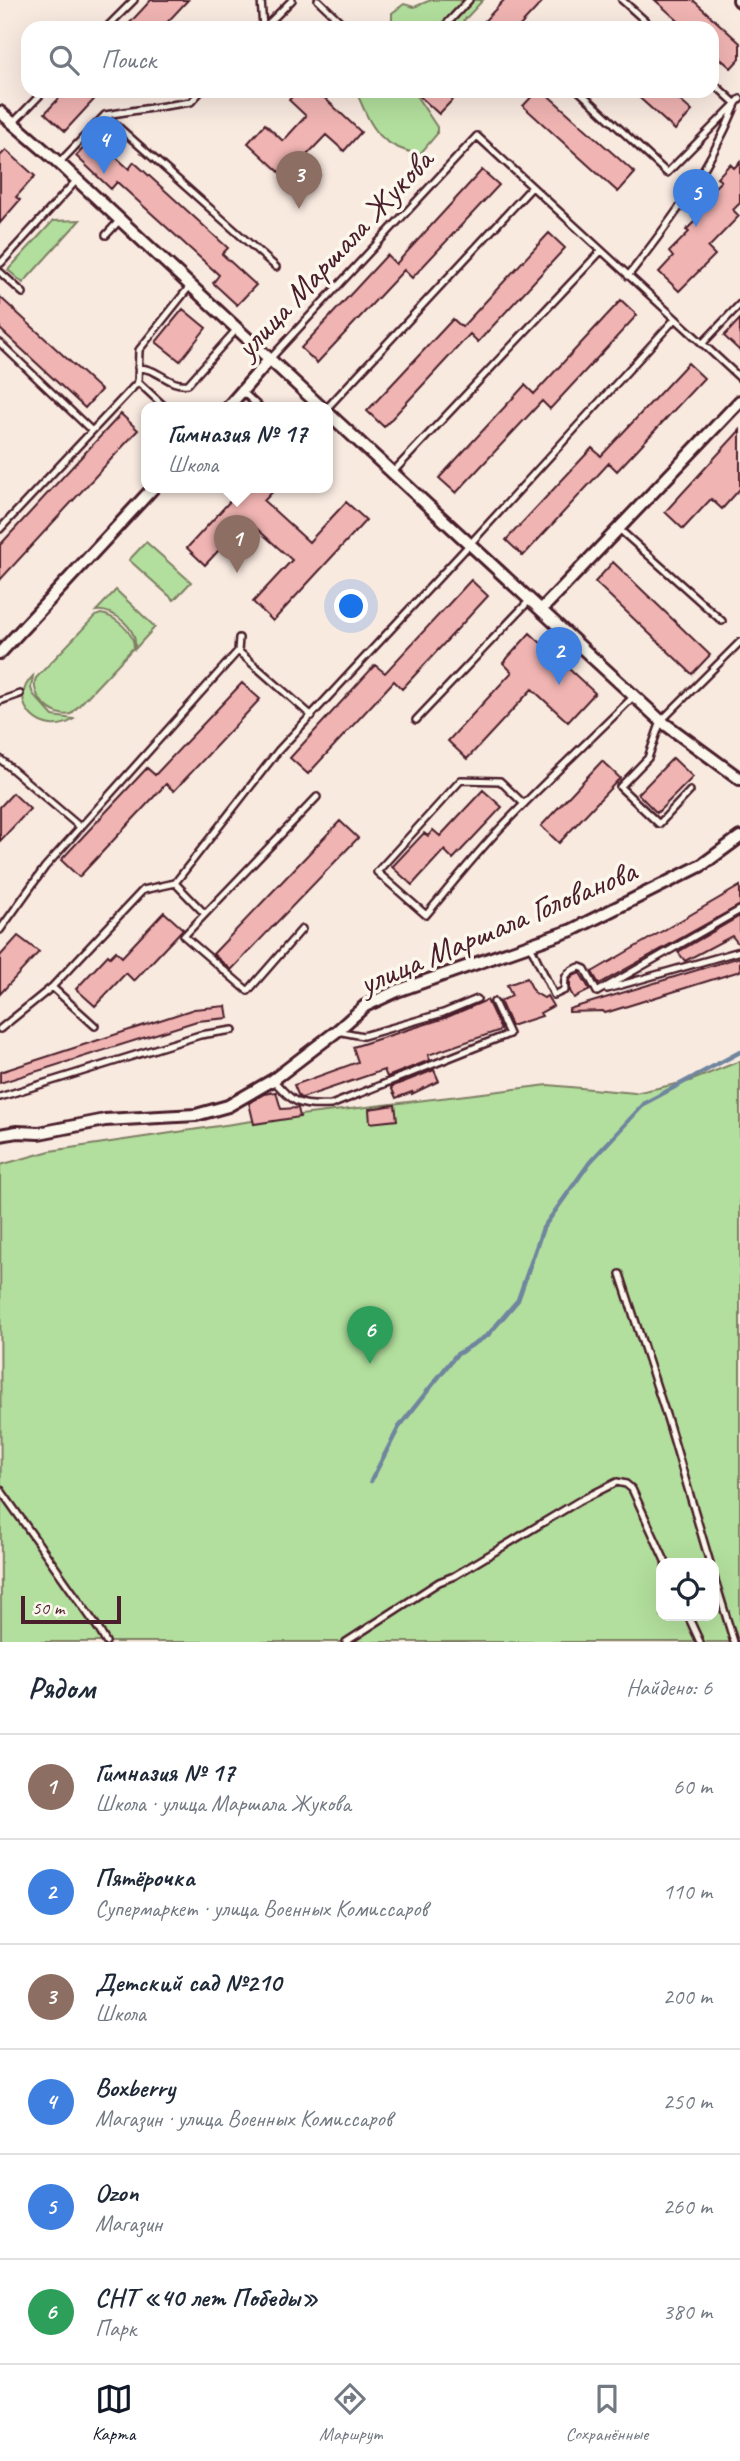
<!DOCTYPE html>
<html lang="ru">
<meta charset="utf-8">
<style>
:root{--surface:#fff;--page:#f6f6f7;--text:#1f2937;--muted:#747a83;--line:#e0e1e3;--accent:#111827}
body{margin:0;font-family:Caveat,sans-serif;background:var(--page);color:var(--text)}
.controls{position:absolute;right:21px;bottom:21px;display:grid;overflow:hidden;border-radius:14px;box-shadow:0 7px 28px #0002}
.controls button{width:63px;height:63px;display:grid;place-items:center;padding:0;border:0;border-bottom:2px solid var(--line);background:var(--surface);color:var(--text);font:35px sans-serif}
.scale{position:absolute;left:21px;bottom:18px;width:100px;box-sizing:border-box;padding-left:7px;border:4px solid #4a1f2b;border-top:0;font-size:19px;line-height:24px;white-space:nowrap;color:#4a1f2b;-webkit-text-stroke:5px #fbf7ec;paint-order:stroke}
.you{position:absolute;left:352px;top:607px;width:24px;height:24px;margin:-18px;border:5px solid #fff;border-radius:50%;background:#1a73e8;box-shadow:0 0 0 10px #1a73e833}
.badge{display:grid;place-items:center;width:46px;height:46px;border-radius:50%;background:var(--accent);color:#fff;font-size:23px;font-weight:700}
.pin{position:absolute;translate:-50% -58px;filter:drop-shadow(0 2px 4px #0008)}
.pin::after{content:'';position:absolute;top:37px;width:24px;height:21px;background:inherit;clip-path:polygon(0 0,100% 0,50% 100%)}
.popup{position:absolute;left:141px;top:402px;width:192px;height:91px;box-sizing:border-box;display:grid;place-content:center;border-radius:14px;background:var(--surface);filter:drop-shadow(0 2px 5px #0005);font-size:23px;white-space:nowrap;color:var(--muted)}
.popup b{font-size:26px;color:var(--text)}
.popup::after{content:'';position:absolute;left:50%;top:100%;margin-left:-14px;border:14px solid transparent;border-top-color:var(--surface)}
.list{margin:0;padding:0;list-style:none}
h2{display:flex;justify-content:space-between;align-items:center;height:91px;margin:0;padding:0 28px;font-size:30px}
h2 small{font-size:23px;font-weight:400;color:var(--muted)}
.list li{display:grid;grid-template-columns:46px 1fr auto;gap:21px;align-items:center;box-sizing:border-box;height:105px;padding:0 28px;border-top:2px solid var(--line)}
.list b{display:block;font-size:26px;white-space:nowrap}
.list p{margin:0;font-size:23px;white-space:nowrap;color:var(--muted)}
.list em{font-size:23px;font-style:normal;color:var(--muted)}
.icon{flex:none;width:38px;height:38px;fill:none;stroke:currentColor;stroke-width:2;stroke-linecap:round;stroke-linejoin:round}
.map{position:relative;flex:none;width:740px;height:1642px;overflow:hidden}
.search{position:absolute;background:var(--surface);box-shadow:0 7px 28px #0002;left:21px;right:21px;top:21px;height:77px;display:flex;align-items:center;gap:18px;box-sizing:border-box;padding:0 24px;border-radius:21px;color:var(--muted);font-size:26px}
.sheet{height:721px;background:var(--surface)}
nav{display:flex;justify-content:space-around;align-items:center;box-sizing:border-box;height:98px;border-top:2px solid var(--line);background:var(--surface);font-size:19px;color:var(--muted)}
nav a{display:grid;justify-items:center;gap:4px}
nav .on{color:var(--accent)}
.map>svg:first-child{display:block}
.green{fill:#b2df9d;stroke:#7e7f64;stroke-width:2;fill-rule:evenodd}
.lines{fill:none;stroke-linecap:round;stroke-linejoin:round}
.stream{stroke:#70859e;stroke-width:4.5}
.building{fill:#f0b4b2;stroke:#4a1f2b;stroke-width:2}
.service-casing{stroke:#4a1f2b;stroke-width:10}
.minor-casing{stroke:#4a1f2b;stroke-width:16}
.service{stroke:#fbf7ec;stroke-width:5}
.minor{stroke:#fbf7ec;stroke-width:10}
.labels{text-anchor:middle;stroke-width:7;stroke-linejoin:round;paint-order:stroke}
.street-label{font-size:33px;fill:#4a1f2b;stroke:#fbf7ec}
</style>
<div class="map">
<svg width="740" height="1642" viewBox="0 0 740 1642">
<rect width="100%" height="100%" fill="#f9eae0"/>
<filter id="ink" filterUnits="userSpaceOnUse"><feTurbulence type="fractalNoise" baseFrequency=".0143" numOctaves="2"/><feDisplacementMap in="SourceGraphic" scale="14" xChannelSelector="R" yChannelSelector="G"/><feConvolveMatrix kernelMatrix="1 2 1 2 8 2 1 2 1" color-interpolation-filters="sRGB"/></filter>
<g filter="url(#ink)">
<path class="green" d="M 431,0 L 483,0 L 457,28 L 392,28 L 392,13 L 404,4 L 414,7 Z
M 356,91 L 413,91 L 437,127 L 437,134 L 420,154 C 378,147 371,126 356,91 Z
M 80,220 L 23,283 L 8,270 L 53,221 Z
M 146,542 L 191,582 L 174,600 L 129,560 Z
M 116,590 L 155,627 L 134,650 C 141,631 114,608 96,611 Z
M 101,614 C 115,616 134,632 134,647 L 71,714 C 53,719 29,695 36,678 L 95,616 Z
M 33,676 L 31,688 L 33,694 L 53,716 L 74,719 C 43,740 5,703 33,676 Z
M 740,1061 L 740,1642 L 1,1642 L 0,1165 L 50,1151 L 259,1120 L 548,1085 L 635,1093 L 690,1081 ZM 661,1563 L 714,1563 L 714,1616 L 661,1616 Z"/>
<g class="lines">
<path class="stream" d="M 371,1481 L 399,1427 L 456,1355 L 488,1335 L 518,1300 L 543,1228 L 590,1162 L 645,1103 L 740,1052"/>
</g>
<path class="building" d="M 151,0 L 188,0 L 162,28 L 125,28 Z
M 504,0 L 544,0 L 518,28 L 478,28 Z
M 655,0 L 693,0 L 740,43 L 740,58 L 731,68 L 712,51 L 712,28 L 686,28 Z
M 66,91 L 102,91 L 65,131 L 45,113 Z
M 297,91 L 317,91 L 361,132 L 344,151 L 326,135 L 303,159 L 320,175 L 302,193 L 248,143 L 265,124 L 283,141 L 306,116 L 289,100 Z
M 414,91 L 461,91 L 439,114 Z
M 537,91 L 543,91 L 635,173 L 618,192 L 523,106 Z
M 632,91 L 669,91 L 692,111 L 675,130 Z
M 94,137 L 129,169 L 134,162 L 228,248 L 222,254 L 256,285 L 237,305 L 213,283 L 219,275 L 117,182 L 111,189 L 76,156 Z
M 6,150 L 35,176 L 16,197 L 20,200 L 0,223 L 0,156 Z
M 740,162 L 740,203 L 733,210 L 739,216 L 708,248 L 715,255 L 679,291 L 659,272 L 673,257 L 669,252 L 689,232 L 686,230 L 696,220 L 692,216 L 714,193 L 711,191 L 721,181 L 717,178 L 730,164 L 734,168 Z
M 482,170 L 499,185 L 412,278 L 404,270 L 317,363 L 301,348 L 387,255 L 396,264 Z
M 549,233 L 565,248 L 478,342 L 470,334 L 384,427 L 367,411 L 453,319 L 462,327 Z
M 0,297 L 101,390 L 85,408 L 0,329 Z
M 621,300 L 637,315 L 550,409 L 542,401 L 456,493 L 439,478 L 525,385 L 534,394 Z
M 183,309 L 206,328 L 180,361 L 156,342 Z
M 740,319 L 740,351 L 724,336 Z
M 688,363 L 704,378 L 617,471 L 609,463 L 523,556 L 506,540 L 592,448 L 601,456 Z
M 121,414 L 138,430 L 0,580 L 0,545 Z
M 740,430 L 740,489 L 722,509 L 711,499 L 683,529 L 665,512 Z
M 243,487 L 277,487 L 264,501 L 309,542 L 346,502 L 366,520 L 273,621 L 253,602 L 292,560 L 247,520 L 205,565 L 187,548 Z
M 613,562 L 710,655 L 692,674 L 595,582 Z
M 471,580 L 488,596 L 402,689 L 394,681 L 308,774 L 290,758 L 375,665 L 385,673 Z
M 530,633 L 595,693 L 568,722 L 532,689 L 467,759 L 448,741 L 512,672 L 503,663 Z
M 242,683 L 260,699 L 174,791 L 166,784 L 79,877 L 61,860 L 147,768 L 155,775 Z
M 673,758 L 693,777 L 657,813 L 638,794 Z
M 602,761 L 620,778 L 559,843 L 541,826 Z
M 483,790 L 502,807 L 453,859 L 444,850 L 412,885 L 392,867 L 424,833 L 428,836 L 433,830 L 440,836 Z
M 13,793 L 30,809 L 0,841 L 0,807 Z
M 340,821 L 358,838 L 231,970 L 213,954 Z
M 740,886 L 740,905 L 599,984 L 592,972 Z
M 164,912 L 183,929 L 134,981 L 126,973 L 95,1006 L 76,989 L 108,955 L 110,957 L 116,951 L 122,957 Z
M 740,916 L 740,946 L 732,936 L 685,961 L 678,952 Z
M 18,936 L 39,952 L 0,994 L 0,956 Z
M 740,957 L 740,971 L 605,1013 L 603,1011 L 569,1012 L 569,1009 Z
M 580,973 L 590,990 L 574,998 L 570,991 L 570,980 L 573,976 Z
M 527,978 L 534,992 L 544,998 L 547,996 L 553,1006 L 540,1013 L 542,1016 L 511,1026 L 500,1001 L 512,996 L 507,985 Z
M 487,1000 L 501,1030 L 428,1055 L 430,1060 L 387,1077 L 384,1070 L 302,1098 L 299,1097 L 294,1085 L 358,1062 L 353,1047 L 445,1018 Z
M 226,1006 L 228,1018 L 197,1021 L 0,1083 L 0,1072 L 194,1009 Z
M 434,1070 L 439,1081 L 412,1094 L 412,1092 L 396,1098 L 391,1087 Z
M 276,1092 L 281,1109 L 298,1108 L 300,1117 L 254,1124 L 249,1103 L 264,1094 Z
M 395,1105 L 397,1120 L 370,1123 L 369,1109 Z"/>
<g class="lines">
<defs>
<path id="service" d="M 261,0 L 263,28
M 318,0 L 347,28
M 622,0 L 653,28
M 106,28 L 134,0
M 264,28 L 292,0
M 443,28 L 469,0
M 712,82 L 736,104
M 579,91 L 667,173 L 740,99
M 105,115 L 276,267
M 13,123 L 44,91
M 59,163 L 105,115 L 191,102 L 201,91
M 106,235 L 120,220
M 1,263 L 77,180
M 0,272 L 23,293
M 628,276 C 671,221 708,172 735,107
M 0,343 L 92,431
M 702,344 L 740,304
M 269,360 L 477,136 L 740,378
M 138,368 C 160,368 168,387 188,384 L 236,330
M 138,382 L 165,407
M 242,391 L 259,407
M 328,407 L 532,187
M 393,472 L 601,251
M 618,528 L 722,621
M 0,529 L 138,382 L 139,350 L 190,286
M 238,651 L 239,638
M 0,701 L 20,694
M 416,720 L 529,601
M 0,759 L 80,827
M 690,791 L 659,824 L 620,787 L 648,758 L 661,721 L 740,642
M 524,804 L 500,781 L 461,780 L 377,872 L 426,915 C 454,882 481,847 511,817 C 551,776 593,737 634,696
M 175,883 L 204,913
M 302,929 L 248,991 L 184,936 L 317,797
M 0,930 L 45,867 L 238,651 L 312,716
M 530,945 L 554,995 L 565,990 C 563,976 567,971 580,967 L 585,969 L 597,992
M 52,987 L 95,1026
M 607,989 L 740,951
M 597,992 L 740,910
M 0,1029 L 52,987 L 143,890 L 175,883 L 278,751 L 470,544 L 675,319
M 337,1031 L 363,1036 L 443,1013 L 477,999
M 273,1080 C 294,1103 298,1107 331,1105 L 509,1034 L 494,1002
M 0,1097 L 200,1035 L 233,1030
M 620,1274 L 668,1421 L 710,1563
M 0,1489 L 98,1628 L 106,1642
M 714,1577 L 734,1642
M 688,1616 L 700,1642
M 346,1642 L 439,1582 L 454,1576 L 579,1501 L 617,1482 L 626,1484 L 632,1489 L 666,1563"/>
<path id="minor" d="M 739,0 L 740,1
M 0,112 L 59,163 L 321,407
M 228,407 L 269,360
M 328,413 L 661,721 L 740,779
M 541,610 L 740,401
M 0,653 L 154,487
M 0,1135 L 17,1132 L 39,1133 L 105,1120 L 196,1115 L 228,1106 L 273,1080 L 337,1031 L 365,1006 L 397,991 L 572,930 L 702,865 L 740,837"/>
</defs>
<use href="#service" class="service-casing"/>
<use href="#minor" class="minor-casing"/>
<use href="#service" class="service"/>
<use href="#minor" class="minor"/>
</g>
</g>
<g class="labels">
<g class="street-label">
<text transform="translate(333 253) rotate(-47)" y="12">улица Маршала Жукова</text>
<text transform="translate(497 926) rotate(-23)" y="12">улица Маршала Голованова</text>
</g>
</g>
</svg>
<div class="controls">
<button><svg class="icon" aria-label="locate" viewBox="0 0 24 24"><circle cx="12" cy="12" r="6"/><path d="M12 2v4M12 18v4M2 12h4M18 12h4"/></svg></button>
</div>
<div class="scale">50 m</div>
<div class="you"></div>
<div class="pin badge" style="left:237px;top:573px;background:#8d6e63">1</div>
<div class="popup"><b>Гимназия № 17</b>Школа</div>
<div class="pin badge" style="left:559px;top:685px;background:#3f7fe0">2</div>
<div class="pin badge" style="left:299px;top:209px;background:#8d6e63">3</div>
<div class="pin badge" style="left:104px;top:174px;background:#3f7fe0">4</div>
<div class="pin badge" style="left:696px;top:227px;background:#3f7fe0">5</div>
<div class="pin badge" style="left:370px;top:1364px;background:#2e9e5b">6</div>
<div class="search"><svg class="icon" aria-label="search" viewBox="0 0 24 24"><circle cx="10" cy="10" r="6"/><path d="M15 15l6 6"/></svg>Поиск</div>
</div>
<section class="sheet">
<h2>Рядом<small>Найдено: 6</small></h2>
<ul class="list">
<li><span class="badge" style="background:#8d6e63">1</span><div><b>Гимназия № 17</b><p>Школа · улица Маршала Жукова</p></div><em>60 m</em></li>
<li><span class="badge" style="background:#3f7fe0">2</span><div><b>Пятёрочка</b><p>Супермаркет · улица Военных Комиссаров</p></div><em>110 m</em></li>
<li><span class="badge" style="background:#8d6e63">3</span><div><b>Детский сад №210</b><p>Школа</p></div><em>200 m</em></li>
<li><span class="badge" style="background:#3f7fe0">4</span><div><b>Boxberry</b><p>Магазин · улица Военных Комиссаров</p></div><em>250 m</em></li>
<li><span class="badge" style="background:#3f7fe0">5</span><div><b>Ozon</b><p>Магазин</p></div><em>260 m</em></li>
<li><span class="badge" style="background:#2e9e5b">6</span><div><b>СНТ «40 лет Победы»</b><p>Парк</p></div><em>380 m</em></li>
</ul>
</section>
<nav>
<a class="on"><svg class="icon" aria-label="map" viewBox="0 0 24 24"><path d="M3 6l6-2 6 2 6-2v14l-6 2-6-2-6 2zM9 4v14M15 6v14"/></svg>Карта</a>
<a><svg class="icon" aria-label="directions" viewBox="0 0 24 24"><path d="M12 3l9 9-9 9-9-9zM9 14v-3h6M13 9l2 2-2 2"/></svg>Маршрут</a>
<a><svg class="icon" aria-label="saved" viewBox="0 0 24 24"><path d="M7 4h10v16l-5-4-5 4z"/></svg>Сохранённые</a>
</nav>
